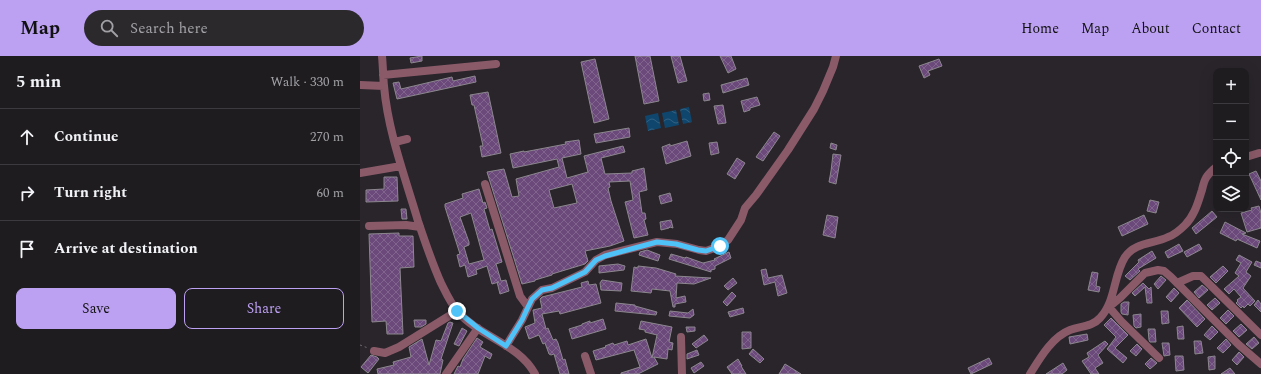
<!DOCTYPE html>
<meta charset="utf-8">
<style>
:root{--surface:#1f1c20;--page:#2c292d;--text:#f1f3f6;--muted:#a1a1a5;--line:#3c3a3e;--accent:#bca0f2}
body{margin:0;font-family:Spectral,serif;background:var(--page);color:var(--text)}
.controls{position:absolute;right:12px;top:12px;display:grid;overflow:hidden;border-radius:8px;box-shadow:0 4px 16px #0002}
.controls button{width:36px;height:36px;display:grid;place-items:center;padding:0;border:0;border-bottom:1px solid var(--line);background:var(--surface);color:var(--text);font:20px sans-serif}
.stop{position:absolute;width:12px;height:12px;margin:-9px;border:3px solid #4fc3f7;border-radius:50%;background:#fff}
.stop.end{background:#4fc3f7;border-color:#fff;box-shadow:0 1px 4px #0008}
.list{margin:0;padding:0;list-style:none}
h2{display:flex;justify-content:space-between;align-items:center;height:52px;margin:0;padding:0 16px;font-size:17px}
h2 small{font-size:13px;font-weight:400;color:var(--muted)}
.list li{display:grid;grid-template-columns:26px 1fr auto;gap:12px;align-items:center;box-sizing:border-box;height:56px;padding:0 16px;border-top:1px solid var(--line)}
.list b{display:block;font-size:15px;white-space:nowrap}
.list em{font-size:13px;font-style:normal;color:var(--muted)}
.actions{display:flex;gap:8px;padding:12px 16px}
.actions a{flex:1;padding:9px 0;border:1px solid var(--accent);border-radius:8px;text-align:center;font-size:14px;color:var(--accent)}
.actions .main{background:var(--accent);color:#111}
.icon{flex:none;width:22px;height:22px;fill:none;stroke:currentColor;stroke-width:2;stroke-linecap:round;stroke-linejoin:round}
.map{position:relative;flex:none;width:901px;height:318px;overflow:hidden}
header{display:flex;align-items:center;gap:24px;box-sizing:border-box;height:56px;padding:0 20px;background:var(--accent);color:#111}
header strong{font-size:19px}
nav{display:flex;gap:22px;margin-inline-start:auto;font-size:14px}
.search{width:280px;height:36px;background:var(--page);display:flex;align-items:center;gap:10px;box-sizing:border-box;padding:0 14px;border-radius:22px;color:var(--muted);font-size:15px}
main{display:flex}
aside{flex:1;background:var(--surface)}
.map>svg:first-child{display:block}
.water{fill:url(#water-waves)}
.building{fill:url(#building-cross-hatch);stroke:#8c878e;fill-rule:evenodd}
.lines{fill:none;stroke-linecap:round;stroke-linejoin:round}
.path{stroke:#6f6c71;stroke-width:1;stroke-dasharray:2 3;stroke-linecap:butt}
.minor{stroke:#8a5a69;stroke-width:8}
.route{stroke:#4fc3f7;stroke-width:5}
</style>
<header>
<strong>Map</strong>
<div class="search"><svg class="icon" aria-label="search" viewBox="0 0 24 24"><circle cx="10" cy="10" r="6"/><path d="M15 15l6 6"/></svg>Search here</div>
<nav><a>Home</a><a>Map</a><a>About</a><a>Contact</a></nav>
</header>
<main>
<aside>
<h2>5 min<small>Walk · 330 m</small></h2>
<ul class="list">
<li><svg class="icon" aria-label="ahead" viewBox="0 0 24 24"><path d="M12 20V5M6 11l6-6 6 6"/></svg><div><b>Continue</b></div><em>270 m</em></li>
<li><svg class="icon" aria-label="right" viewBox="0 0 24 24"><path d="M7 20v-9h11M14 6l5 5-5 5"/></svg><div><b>Turn right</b></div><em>60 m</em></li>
<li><svg class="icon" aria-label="arrive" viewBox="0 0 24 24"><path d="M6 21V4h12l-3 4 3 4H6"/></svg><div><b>Arrive at destination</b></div></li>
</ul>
<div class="actions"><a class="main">Save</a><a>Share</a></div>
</aside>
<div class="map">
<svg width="901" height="318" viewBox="0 0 901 318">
<defs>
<pattern id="water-waves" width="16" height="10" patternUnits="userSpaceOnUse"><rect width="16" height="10" fill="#0f466d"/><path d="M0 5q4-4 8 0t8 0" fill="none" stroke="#326182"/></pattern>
<pattern id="building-cross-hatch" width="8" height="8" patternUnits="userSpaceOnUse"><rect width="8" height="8" fill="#6b4a7b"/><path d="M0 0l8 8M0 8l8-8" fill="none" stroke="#80648e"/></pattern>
</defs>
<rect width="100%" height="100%" fill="#29252b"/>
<path class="water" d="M 329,51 L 332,66 L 323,68 L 320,53 Z
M 316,54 L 319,69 L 305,72 L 302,57 Z
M 298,57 L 301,72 L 288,75 L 285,60 Z"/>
<path class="building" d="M 62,0 L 62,5 L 51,7 L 50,2 Z
M 275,0 L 290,0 L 299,45 L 284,48 Z
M 311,0 L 320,0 L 327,25 L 318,27 Z
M 360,0 L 371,0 L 376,13 L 368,17 Z
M 235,3 L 249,63 L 234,67 L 221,6 Z
M 579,3 L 582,10 L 568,15 L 570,19 L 564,22 L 559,10 Z
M 115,20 L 116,26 L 37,43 L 33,27 L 39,26 L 41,33 L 92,21 L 93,25 Z
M 387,22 L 389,29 L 363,37 L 361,29 Z
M 128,36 L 141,97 L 122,101 L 120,90 L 123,90 L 114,49 L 112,49 L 110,39 Z
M 349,37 L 350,44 L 344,45 L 343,38 Z
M 397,41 L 400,49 L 390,52 L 390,54 L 384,56 L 381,45 Z
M 363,49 L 366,67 L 358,68 L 354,50 Z
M 269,72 L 270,81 L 236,87 L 234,78 Z
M 414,76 L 420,80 L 403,105 L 396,101 Z
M 219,84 L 221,98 L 202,102 L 207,122 L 228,116 L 224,100 L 263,90 L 265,96 L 241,102 L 245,118 L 272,117 L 272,115 L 284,112 L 287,134 L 279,136 L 282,157 L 285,157 L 286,163 L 284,164 L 288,179 L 274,182 L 265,146 L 273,144 L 270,125 L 249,126 L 250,131 L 248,132 L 251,145 L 264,185 L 250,190 L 225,195 L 228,205 L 225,208 L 192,218 L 192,219 L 175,224 L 175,225 L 162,228 L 127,116 L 144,113 L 152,141 L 159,140 L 156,123 L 199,111 L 197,103 L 153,112 L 150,98 L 164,95 L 164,96 L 206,88 L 205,86 ZM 212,128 L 217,147 L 194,152 L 189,134 Z
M 327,85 L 331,100 L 306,108 L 302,91 L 310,88 L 310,90 Z
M 357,86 L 359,97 L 351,99 L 349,87 Z
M 471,87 L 477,89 L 476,94 L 470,92 Z
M 473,98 L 481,99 L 476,128 L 469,126 L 471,115 Z
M 377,102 L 385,107 L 375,123 L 367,118 Z
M 896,115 L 901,125 L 901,144 L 889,118 Z
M 24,121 L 37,121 L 38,145 L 6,146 L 6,134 L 24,133 Z
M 119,133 L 123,147 L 125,146 L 127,152 L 124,153 L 130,174 L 132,173 L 142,206 L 136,208 L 141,225 L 146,224 L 149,235 L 140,238 L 137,226 L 139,226 L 132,228 L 127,210 L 116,214 L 117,218 L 108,221 L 105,209 L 100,211 L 97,199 L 100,198 L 85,151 L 85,148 L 103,142 L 102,138 ZM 111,157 L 124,204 L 109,208 L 104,191 L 109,189 L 109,186 L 100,161 Z
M 310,137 L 312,145 L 301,148 L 299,140 Z
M 790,144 L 799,146 L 796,157 L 787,155 Z
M 899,150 L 901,157 L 901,172 L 887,176 L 881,157 L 892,154 L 891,152 Z
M 41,153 L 46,153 L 47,163 L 42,163 Z
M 852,155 L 857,161 L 836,178 L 832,172 Z
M 467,159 L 478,161 L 475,182 L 463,179 Z
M 784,159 L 788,168 L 762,180 L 758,171 Z
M 311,164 L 313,172 L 310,171 L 309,172 L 301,174 L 300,166 Z
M 865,166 L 886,177 L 882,178 L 900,185 L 897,192 L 877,183 L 876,185 L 860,177 Z
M 39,177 L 39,180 L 53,180 L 54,211 L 40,212 L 43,278 L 27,278 L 26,265 L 12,266 L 9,178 Z
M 819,188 L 823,195 L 808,202 L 805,196 Z
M 839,188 L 842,193 L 827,201 L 824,196 Z
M 287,194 L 300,199 L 298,205 L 279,199 L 280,196 Z
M 792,195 L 796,202 L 778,213 L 780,215 L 770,224 L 765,220 L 779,206 L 778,204 Z
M 369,196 L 371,202 L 355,210 L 355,213 L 351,214 L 351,216 L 309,203 L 311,198 L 325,202 L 326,201 L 343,207 L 355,204 L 354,203 Z
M 879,199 L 892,206 L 886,216 L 891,220 L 883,232 L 895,245 L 890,250 L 888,248 L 884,252 L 883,250 L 881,252 L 876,247 L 878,245 L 877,244 L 881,241 L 874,233 L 869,238 L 864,233 L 879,220 L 875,217 L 881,207 L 876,204 Z
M 896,205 L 901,207 L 901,212 L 894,209 Z
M 258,208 L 265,210 L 264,214 L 239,217 L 239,210 Z
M 278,210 L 296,212 L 316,218 L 315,220 L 351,222 L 334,228 L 317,227 L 316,242 L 325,240 L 326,246 L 315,248 L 315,251 L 313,251 L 310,235 L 292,233 L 291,237 L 271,235 L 274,211 L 278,212 Z
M 863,210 L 868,215 L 856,227 L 850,221 Z
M 406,213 L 408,222 L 422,219 L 427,237 L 418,240 L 415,226 L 404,229 L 401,214 Z
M 732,216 L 738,217 L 736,230 L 740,231 L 739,236 L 728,234 Z
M 801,220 L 806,224 L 798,233 L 794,228 Z
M 373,222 L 377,227 L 368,234 L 364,230 Z
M 242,224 L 262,227 L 261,235 L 241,234 L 240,227 Z
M 228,225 L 229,229 L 236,228 L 241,247 L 200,258 L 199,255 L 182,258 L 186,273 L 188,272 L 193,284 L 196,283 L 198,287 L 203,304 L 205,303 L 209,318 L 200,318 L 194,298 L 191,299 L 189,298 L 185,287 L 183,288 L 182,286 L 179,279 L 169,283 L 165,271 L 175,267 L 173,254 L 182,252 L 180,243 L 182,241 L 222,231 L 221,227 Z
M 783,227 L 789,233 L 791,231 L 792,247 L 787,247 L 785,231 L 775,240 L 772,237 Z
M 842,229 L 848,234 L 839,242 L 834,236 Z
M 814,232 L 819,237 L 811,246 L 806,241 Z
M 372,236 L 376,240 L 367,250 L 363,246 Z
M 855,242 L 860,247 L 852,254 L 847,249 Z
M 827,244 L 845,263 L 837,271 L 819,252 Z
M 898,244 L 901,248 L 901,256 L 894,249 Z
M 764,246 L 769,246 L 768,259 L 762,258 L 761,256 L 761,248 Z
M 256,247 L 275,249 L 275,250 L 297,256 L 296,259 L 255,255 Z
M 383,252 L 384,257 L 370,261 L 368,256 Z
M 333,253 L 334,259 L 330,262 L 309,260 L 310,255 L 328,257 Z
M 868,254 L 874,260 L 866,268 L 860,262 Z
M 801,255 L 808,255 L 809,267 L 802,268 Z
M 781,258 L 781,271 L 776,272 L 774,270 L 773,259 Z
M 751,262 L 768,279 L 755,292 L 767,302 L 763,307 L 747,293 L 756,281 L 744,269 Z
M 243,263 L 246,273 L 212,283 L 209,273 L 222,269 L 222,268 L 230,265 L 230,267 Z
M 54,264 L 66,264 L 66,268 L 61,271 L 55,271 Z
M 281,265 L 312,271 L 309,286 L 313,287 L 312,294 L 308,293 L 307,303 L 294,301 L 298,308 L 278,318 L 261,318 L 261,317 L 280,311 L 274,294 L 236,304 L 233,295 L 246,291 L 245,290 L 253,287 L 254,289 L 267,285 L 268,289 L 286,283 L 292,302 L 297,279 L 285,276 L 285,274 L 279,273 Z
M 90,266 L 93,267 L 81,303 L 83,304 L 80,318 L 18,318 L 17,313 L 34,309 L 33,306 L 51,301 L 49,291 L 62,283 L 69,309 L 76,284 L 81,285 L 88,267 Z
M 881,268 L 887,274 L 879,281 L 873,275 Z
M 823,270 L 824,283 L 818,283 L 817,271 Z
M 852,270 L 858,276 L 850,284 L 844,279 Z
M 326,271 L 335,271 L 335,275 L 327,276 Z
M 102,272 L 107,275 L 99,290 L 94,288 Z
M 788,273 L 795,273 L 796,286 L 790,286 L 789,284 Z
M 382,276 L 391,276 L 391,292 L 382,293 Z
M 727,278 L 728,284 L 710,288 L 709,281 Z
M 344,279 L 348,284 L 336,292 L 332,288 Z
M 894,281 L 899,287 L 892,293 L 886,288 Z
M 117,282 L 123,286 L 120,291 L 132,298 L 130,303 L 125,300 L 118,318 L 94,318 L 98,310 L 100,311 L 103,303 Z
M 866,283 L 871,289 L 863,297 L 857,292 Z
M 745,285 L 748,288 L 738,299 L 743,307 L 735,312 L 739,318 L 731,318 L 722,305 L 729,301 L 727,297 Z
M 834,285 L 841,285 L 843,297 L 835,298 Z
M 802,287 L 809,287 L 810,299 L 804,300 Z
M 777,288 L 782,293 L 776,300 L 770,295 Z
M 393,293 L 404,303 L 400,307 L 389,298 Z
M 337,294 L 339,299 L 327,303 L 327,298 Z
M 879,296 L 884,301 L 877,309 L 872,304 Z
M 11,299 L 17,301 L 19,303 L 8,317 L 1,311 Z
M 815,300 L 823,300 L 824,314 L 816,315 Z
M 855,300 L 855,313 L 849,314 L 848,301 Z
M 629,302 L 632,308 L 611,318 L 608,312 Z
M 791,302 L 797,307 L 790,313 L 785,308 Z
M 378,303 L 382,310 L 381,310 L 386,318 L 372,318 L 367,311 Z
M 341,306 L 344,310 L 334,317 L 331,312 Z
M 703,307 L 707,314 L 702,318 L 686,318 Z
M 425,308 L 441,318 L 419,318 Z
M 870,312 L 875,318 L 861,318 Z"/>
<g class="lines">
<path class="path" d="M 0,289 L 8,292"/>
<path class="minor" d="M 22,0 C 23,10 23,20 24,30 C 28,76 45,121 58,165 C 65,186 72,207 81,227 C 86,237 91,248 98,256 C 120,281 159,288 175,318
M 23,19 L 136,8
M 0,29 L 24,30
M 35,86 L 47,83
M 886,101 L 899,97
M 0,117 L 41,110
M 125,128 L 160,240 L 168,251
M 9,170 L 46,169 L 60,171
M 817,227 L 833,220 L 841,220 L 901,279
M 321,281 L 322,318
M 146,290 L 162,264 L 172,243 L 182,234 L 192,232 L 225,216 L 236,204 L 245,199 L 297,186 L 317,188 L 339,194 L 346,195 L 360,190 L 368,184 L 381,164 L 385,152 L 396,139 L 428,94 L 454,53 L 463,35 L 473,11 L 476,0
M 14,295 L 25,297 L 39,291 L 97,255
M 225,300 L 231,318
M 799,302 L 761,265 L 749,251 L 760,242 L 785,217 L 798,214 L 804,215 L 811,221 L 879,289 L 901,308
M 86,318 L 118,272
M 670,318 C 680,302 692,281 710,274 C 721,270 732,271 740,262 C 756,245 753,220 765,201 C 775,186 794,188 808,181 C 814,179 821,173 825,169 C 835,159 838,146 842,134 C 843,130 844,125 846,122 C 848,118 853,114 856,111"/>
</g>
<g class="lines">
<path class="route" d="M 97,255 L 118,272 L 146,290 L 162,264 L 168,251 L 172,243 L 182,234 L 192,232 L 225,216 L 236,204 L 245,200 L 297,186 L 316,188 L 338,194 L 346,195 L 360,190"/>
</g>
</svg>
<div class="controls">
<button>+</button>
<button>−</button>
<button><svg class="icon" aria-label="locate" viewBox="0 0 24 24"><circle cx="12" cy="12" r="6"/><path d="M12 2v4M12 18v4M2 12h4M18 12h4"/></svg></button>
<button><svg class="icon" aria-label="layers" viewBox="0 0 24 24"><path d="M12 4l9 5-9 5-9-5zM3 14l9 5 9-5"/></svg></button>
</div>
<div class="stop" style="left:360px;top:190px"></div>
<div class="stop end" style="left:97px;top:255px"></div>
</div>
</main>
